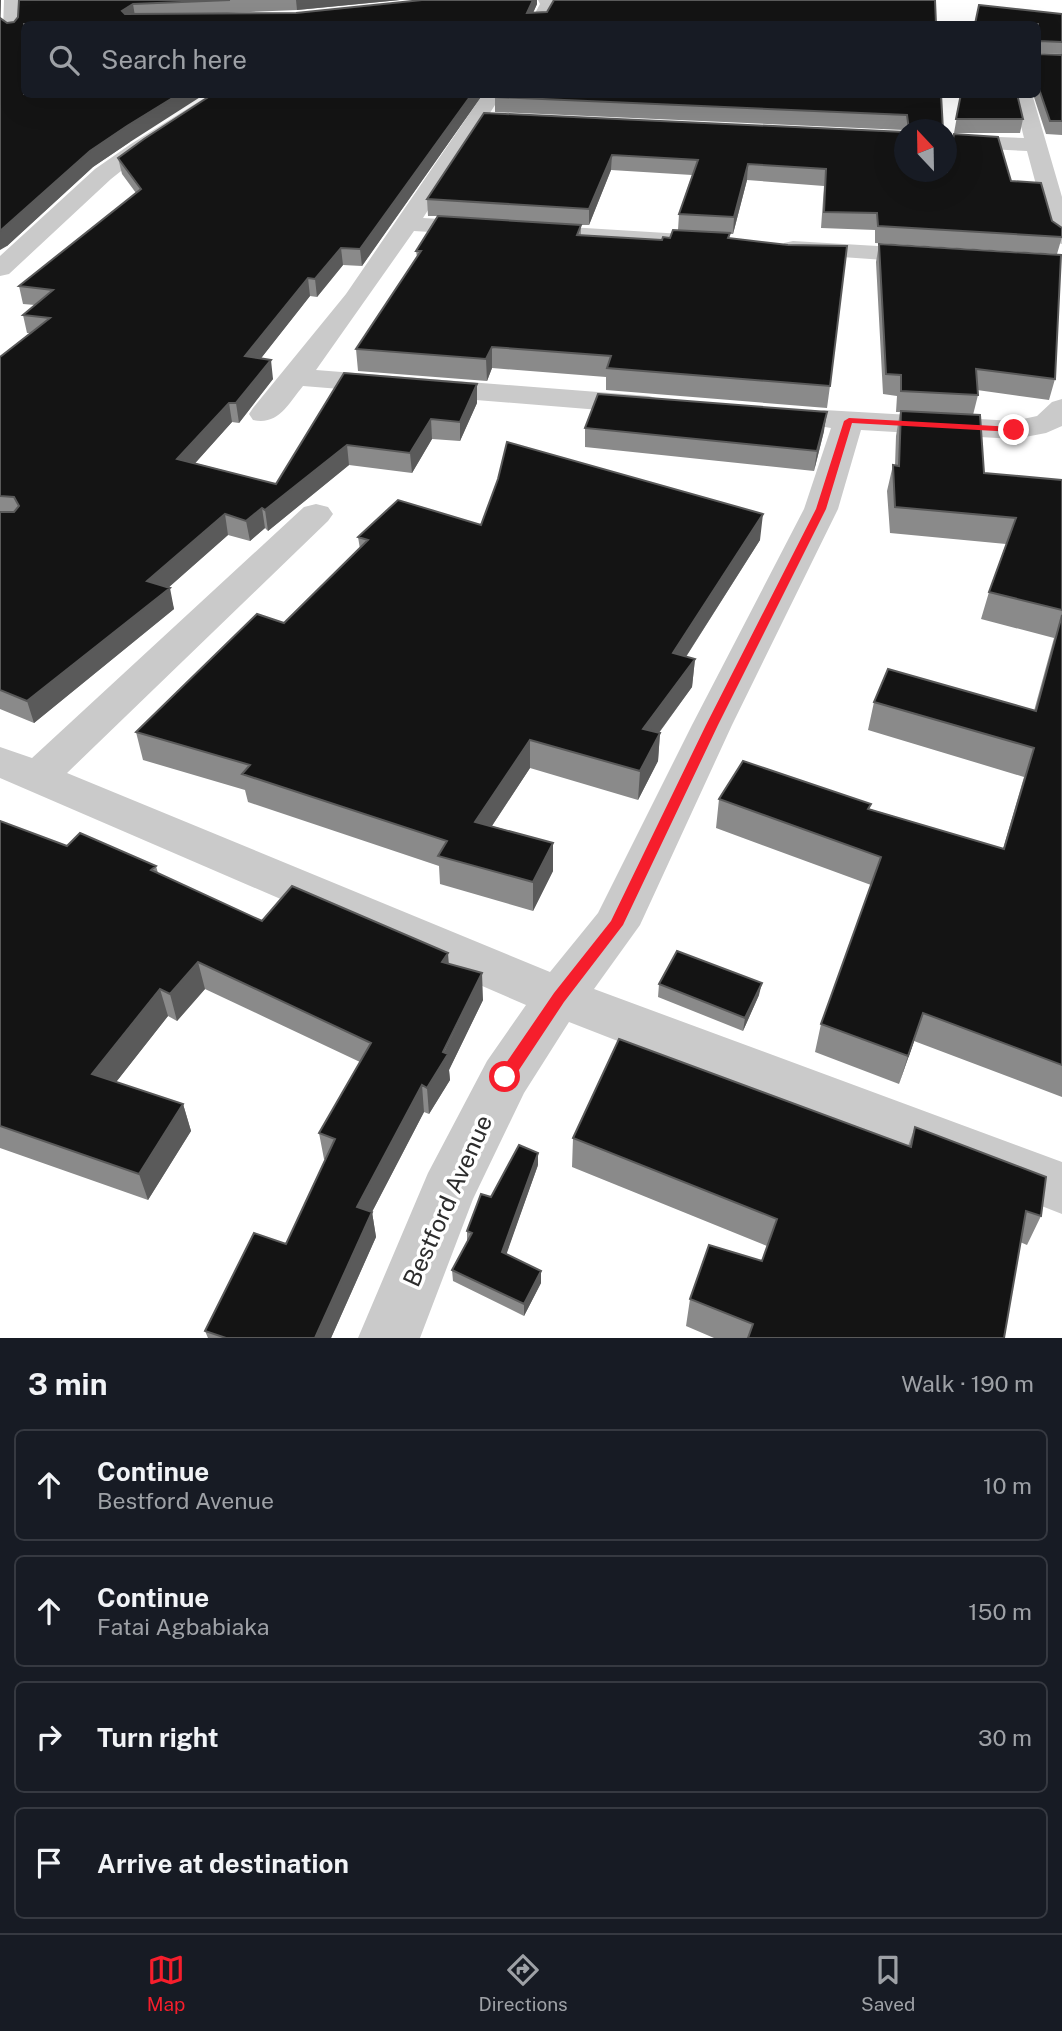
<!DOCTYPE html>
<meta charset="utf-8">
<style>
:root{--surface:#171b24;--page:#242831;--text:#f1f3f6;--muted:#9ea1a6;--line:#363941;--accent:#f61e2c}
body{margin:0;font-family:"Public Sans",sans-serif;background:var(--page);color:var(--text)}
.compass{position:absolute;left:894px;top:119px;width:63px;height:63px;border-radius:50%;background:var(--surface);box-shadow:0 7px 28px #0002;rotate:338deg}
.stop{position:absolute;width:21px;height:21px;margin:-16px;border:5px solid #f61e2c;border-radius:50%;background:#fff}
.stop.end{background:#f61e2c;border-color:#fff;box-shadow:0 2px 7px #0008}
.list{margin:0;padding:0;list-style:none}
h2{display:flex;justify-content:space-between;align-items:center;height:91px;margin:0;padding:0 28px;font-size:30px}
h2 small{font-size:23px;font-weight:400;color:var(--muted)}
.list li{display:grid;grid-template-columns:46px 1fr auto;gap:21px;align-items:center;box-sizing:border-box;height:112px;margin:0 14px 14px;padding:0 14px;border:2px solid var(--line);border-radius:10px}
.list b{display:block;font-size:26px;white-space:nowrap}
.list p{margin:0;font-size:23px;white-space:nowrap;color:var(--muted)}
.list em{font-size:23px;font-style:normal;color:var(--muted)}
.icon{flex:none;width:38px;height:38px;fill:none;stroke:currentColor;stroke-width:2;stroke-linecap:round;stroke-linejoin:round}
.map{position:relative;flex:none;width:1062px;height:1338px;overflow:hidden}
.search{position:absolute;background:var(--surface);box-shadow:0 7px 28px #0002;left:21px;right:21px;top:21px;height:77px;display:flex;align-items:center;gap:18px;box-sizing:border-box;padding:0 24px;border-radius:10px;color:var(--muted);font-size:26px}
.sheet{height:595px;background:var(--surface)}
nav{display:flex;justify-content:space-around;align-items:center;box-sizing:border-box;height:98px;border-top:2px solid var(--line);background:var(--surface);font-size:19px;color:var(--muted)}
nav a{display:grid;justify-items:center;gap:4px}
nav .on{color:var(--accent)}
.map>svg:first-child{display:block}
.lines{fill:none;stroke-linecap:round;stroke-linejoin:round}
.street{fill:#cacaca;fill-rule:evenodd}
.wall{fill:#8a8a8a;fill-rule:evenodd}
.shaded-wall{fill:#5a5a5a}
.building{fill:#141414;stroke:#5a5a5a;stroke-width:2}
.route{fill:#f61e2c}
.labels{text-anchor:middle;stroke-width:7;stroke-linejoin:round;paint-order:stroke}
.near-street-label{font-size:24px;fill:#2d2d2d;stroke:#fff}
</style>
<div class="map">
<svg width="1062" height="1338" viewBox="0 0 1062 1338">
<rect width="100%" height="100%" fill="#fff"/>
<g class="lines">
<path class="street" d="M 4,0 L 20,0 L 19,29 L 17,33 L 11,34 L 3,29 Z
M 538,0 L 554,0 L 556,4 L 545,24 L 529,24 L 540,4 Z
M 211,94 L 234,94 L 145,152 L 111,179 L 9,274 L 0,276 L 0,256 L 95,169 L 131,144 Z
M 483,94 L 502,94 L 423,218 L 715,236 L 724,238 L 727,243 L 724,248 L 715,250 L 414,231 L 316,370 L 649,396 L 659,399 L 664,405 L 659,411 L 649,414 L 303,386 C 289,403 278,426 253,420 L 249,414 L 253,408 L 346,294 Z
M 1013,94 L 1032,94 L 1062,197 L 1062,244 L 1054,242 L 1050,237 L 1027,151 L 946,147 L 946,135 L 1024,138 Z
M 793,241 L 928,249 L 937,251 L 940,256 L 937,261 L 928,263 L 784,253 L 781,248 L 784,243 Z
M 1062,399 L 1062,426 L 1046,433 L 1014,439 L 861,430 L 838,509 L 732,725 L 640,925 L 594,989 L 1062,1162 L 1062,1214 L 569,1022 L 524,1093 L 473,1199 L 420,1338 L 358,1338 L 428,1173 L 487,1061 L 526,1005 L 0,778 L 0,747 L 32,758 L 304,507 L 316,504 L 328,507 L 333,514 L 328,521 L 67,773 L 550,972 L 598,913 L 692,725 L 804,509 L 831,428 L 813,425 L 809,419 L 813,413 L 824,410 L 1014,421 L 1037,416 L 1052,402 Z"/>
</g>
<path class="wall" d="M 0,0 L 1,0 L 1,18 L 7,23 L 14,22 L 18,17 L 19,0 L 400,0 L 297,10 L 227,13 L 296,13 L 422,0 L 537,0 L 537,4 L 533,13 L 936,24 L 24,24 L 130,142 L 93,167 L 7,246 Z
M 1062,14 L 1062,54 L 1039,53 L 1039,54 L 1062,55 L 1062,135 L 1046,134 L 1033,94 L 1038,94 L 1038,24 Z
M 483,94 L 362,266 L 343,265 L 317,297 L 310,296 L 261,358 L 273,379 L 239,423 L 232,422 L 195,463 L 276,484 L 344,373 L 477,384 L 477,403 L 460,441 L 432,439 L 412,473 L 349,465 L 268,531 L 265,528 L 250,541 L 228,535 L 168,588 L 174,609 L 34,723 L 0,709 L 0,357 L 30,333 L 27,333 L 23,315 L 35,305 L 23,304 L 19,286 L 136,193 L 122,174 L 118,158 Z
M 941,94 L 943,130 L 905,130 L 905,172 L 1011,181 L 1052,221 L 1062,237 L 1057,254 L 875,243 L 875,230 L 821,228 L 824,186 L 747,180 L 733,234 L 730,234 L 729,238 L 830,386 L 827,408 L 606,390 L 606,377 L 492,368 L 487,381 L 358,371 L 356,349 L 417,257 L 416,251 L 437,216 L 428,216 L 427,199 L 484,113 L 904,132 L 904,130 L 495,112 L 495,97 ZM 611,170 L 692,175 L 679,214 L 678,230 L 670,238 L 662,240 L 581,235 L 581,225 L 589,225 Z
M 961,94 L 1023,119 L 1020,133 L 954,133 Z
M 879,244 L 1055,379 L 1049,400 L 977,390 L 978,395 L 973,415 L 984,473 L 1062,480 L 1062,1097 L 914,1041 L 899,1084 L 815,1052 L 821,1024 L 871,885 L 716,828 L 719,799 L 870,809 L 1003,849 L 1024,777 L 868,730 L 874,702 L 1034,711 L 1054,638 L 981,619 L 989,592 L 1006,544 L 890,533 L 887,491 L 893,465 L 895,466 L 896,436 L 900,412 L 896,412 L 897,396 L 883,394 L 876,262 Z
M 585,428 L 824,431 L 814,471 L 585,447 Z
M 481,525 L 760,540 L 686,657 L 695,659 L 692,687 L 659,733 L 660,733 L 658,761 L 638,800 L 530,768 L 492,826 L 553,843 L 553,871 L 533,911 L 440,884 L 439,866 L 248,802 L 245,790 L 143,760 L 136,732 L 284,623 L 360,549 L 358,537 Z
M 0,821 L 67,846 L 156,866 L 158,873 L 262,921 L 449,964 L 483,1000 L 449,1070 L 450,1080 L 429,1114 L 424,1112 L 372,1212 L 376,1237 L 331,1338 L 208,1338 L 205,1331 L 286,1244 L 326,1160 L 324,1159 L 319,1133 L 360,1062 L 205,989 L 177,1021 L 168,1016 L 116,1082 L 183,1104 L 191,1131 L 148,1200 L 0,1148 Z
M 659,984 L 759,995 L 743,1031 L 658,997 Z
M 915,1127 L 1041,1216 L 1027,1245 L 1020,1242 L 1004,1338 L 714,1338 L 686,1326 L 690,1299 L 762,1261 L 767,1246 L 572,1167 L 573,1138 L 908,1146 Z
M 538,1165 L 506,1254 L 541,1283 L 524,1316 L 453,1281 L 452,1270 L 467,1242 L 467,1231 L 491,1197 Z"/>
<path class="shaded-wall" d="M 0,0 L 1,0 L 0,29 Z
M 296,0 L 400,0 L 297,10 Z
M 533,0 L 537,0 L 537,4 L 528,24 L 527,13 Z
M 133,4 L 135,16 L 124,24 L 122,11 Z
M 179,94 L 205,94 L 130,142 L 93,167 L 7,246 L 0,250 L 0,231 L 90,151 L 127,126 Z
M 472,94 L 483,94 L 362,266 L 360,249 Z
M 612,155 L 611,170 L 589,225 L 589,209 Z
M 748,164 L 747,180 L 733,234 L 734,217 Z
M 341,248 L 343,265 L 317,297 L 315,279 Z
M 308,278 L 310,296 L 248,375 L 245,356 Z
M 492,347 L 492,368 L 487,381 L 486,359 Z
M 271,360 L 273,379 L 239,423 L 236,403 Z
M 477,384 L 477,403 L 460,441 L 460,422 Z
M 229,403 L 232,422 L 181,479 L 177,459 Z
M 827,412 L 824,431 L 814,471 L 817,451 Z
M 431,419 L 432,439 L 412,473 L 410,453 Z
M 347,445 L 349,465 L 268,531 L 265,510 Z
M 262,508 L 265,528 L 250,541 L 246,521 Z
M 225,514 L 228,535 L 152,602 L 147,581 Z
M 763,514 L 760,540 L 671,680 L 673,653 Z
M 170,588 L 174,609 L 34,723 L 27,701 Z
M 695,659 L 692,687 L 641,757 L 643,729 Z
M 660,733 L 658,761 L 638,800 L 640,771 Z
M 530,740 L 530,768 L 476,850 L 475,822 Z
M 553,843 L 553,871 L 533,911 L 533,882 Z
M 448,953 L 450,980 L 442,962 Z
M 198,962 L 205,989 L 177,1021 L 170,994 Z
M 482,973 L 483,1000 L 449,1070 L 450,1080 L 429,1114 L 427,1088 Z
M 762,983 L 759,995 L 743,1031 L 745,1018 Z
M 160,989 L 168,1016 L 102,1100 L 92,1074 Z
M 923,1013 L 914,1041 L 899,1084 L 908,1056 Z
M 422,1085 L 424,1112 L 361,1233 L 357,1207 Z
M 183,1104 L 191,1131 L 148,1200 L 139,1174 Z
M 538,1153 L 538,1165 L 503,1264 L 502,1252 Z
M 372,1212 L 376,1237 L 331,1338 L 315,1338 Z
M 541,1271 L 541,1283 L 524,1316 L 524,1304 Z"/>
<path class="building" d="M 19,0 L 230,0 L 133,4 L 122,11 L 125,14 L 296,13 L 422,0 L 533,0 L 527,13 L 547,12 L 554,0 L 935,0 L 936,24 L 24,24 L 24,94 L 179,94 L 127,126 L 90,151 L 0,231 L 0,18 L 7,23 L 14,22 L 18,17 Z
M 979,5 L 1062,14 L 1062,42 L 1039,41 L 1039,54 L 1062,55 L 1062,121 L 1050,121 L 1038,86 L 1038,24 L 975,24 Z
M 213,94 L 472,94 L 360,249 L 341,248 L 315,279 L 308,278 L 245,356 L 271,360 L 236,403 L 229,403 L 177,459 L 276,484 L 344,373 L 477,384 L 460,422 L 431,419 L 410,453 L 347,445 L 265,510 L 262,508 L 246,521 L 225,514 L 147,581 L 170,588 L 27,701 L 0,690 L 0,512 L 14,512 L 19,506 L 14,497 L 0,496 L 0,357 L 50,318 L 23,315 L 53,290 L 19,286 L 141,189 L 118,158 L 144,139 Z
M 496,94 L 941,94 L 943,130 L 909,130 L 907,115 L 495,97 Z
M 961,94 L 1017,94 L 1023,119 L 956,119 Z
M 484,113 L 905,132 L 905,172 L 947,172 L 947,139 L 953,139 L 954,134 L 998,137 L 1011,181 L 1041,183 L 1052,221 L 1062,228 L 1062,237 L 878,226 L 877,213 L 824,212 L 826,169 L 748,164 L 734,217 L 679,214 L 698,160 L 612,155 L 589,209 L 427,199 Z
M 438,216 L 581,225 L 577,235 L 662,240 L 663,237 L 670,238 L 673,230 L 730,233 L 728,238 L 788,245 L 847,246 L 830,386 L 607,368 L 611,356 L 492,347 L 486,359 L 356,349 L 421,251 L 416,251 Z
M 879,244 L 1061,255 L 1055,379 L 976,369 L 978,395 L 901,391 L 901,375 L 886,374 Z
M 598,394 L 827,412 L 817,451 L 585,428 Z
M 901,411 L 980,415 L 984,473 L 1062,480 L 1062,610 L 989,592 L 1016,518 L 895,507 L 893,465 L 899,466 Z
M 507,442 L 763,514 L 673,653 L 695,659 L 643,729 L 660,733 L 640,771 L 530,740 L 475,822 L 553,843 L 533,882 L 438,856 L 447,841 L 242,774 L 250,765 L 136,732 L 257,614 L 284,623 L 368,540 L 358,537 L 398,500 L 481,525 L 498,479 Z
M 1062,615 L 1062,1065 L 923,1013 L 908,1056 L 821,1024 L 881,857 L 719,799 L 743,761 L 871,804 L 868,809 L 1004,849 L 1034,748 L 874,702 L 888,669 L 1036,711 Z
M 0,821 L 67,846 L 80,833 L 156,866 L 151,870 L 262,921 L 292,886 L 448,953 L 442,962 L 482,973 L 443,1052 L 448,1054 L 427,1088 L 422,1085 L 357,1207 L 372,1212 L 315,1338 L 226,1338 L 205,1331 L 254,1233 L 286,1244 L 335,1139 L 319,1133 L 371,1043 L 198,962 L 170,994 L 160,989 L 92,1074 L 183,1104 L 139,1174 L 0,1126 Z
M 677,951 L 762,983 L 745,1018 L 659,984 Z
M 619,1039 L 911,1147 L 915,1127 L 1046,1177 L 1041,1216 L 1026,1211 L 1004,1338 L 748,1338 L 753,1324 L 690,1299 L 709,1245 L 762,1261 L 777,1219 L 573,1138 Z
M 519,1145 L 538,1153 L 502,1252 L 541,1271 L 524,1304 L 452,1270 L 472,1233 L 467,1231 L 481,1194 L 491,1197 Z"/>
<path class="route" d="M 849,418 L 1014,427 L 1018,430 L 1014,432 L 852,423 L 826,509 L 718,725 L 623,925 L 564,1002 L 511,1082 L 500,1082 L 497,1077 L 500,1072 L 554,993 L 611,921 L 706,725 L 816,509 L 844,421 Z"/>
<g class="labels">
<g class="near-street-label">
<text transform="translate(448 1201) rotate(-66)" y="8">Bestford Avenue</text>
</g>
</g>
</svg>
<svg class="compass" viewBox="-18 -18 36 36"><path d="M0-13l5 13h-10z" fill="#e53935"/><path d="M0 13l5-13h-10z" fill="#9ea1a6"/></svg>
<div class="stop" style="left:505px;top:1077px"></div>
<div class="stop end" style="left:1014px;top:430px"></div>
<div class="search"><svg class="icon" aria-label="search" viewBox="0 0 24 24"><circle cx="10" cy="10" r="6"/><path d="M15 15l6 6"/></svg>Search here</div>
</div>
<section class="sheet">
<h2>3 min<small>Walk · 190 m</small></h2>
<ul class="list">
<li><svg class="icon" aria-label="ahead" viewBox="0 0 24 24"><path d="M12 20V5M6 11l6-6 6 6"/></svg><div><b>Continue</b><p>Bestford Avenue</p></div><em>10 m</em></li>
<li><svg class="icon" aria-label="ahead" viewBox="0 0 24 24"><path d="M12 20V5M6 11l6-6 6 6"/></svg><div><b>Continue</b><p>Fatai Agbabiaka</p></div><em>150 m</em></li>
<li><svg class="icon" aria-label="right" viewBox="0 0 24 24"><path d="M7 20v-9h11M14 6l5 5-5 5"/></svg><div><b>Turn right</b></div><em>30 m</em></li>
<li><svg class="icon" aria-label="arrive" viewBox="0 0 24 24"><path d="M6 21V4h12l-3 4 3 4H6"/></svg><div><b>Arrive at destination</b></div></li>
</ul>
</section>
<nav>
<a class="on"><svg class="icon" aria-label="map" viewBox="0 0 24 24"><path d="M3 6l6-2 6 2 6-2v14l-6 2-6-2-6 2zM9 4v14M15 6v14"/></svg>Map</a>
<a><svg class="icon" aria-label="directions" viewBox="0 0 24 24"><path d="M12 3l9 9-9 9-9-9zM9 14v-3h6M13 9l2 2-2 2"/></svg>Directions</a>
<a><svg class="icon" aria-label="saved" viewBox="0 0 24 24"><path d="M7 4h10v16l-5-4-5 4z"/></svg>Saved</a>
</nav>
